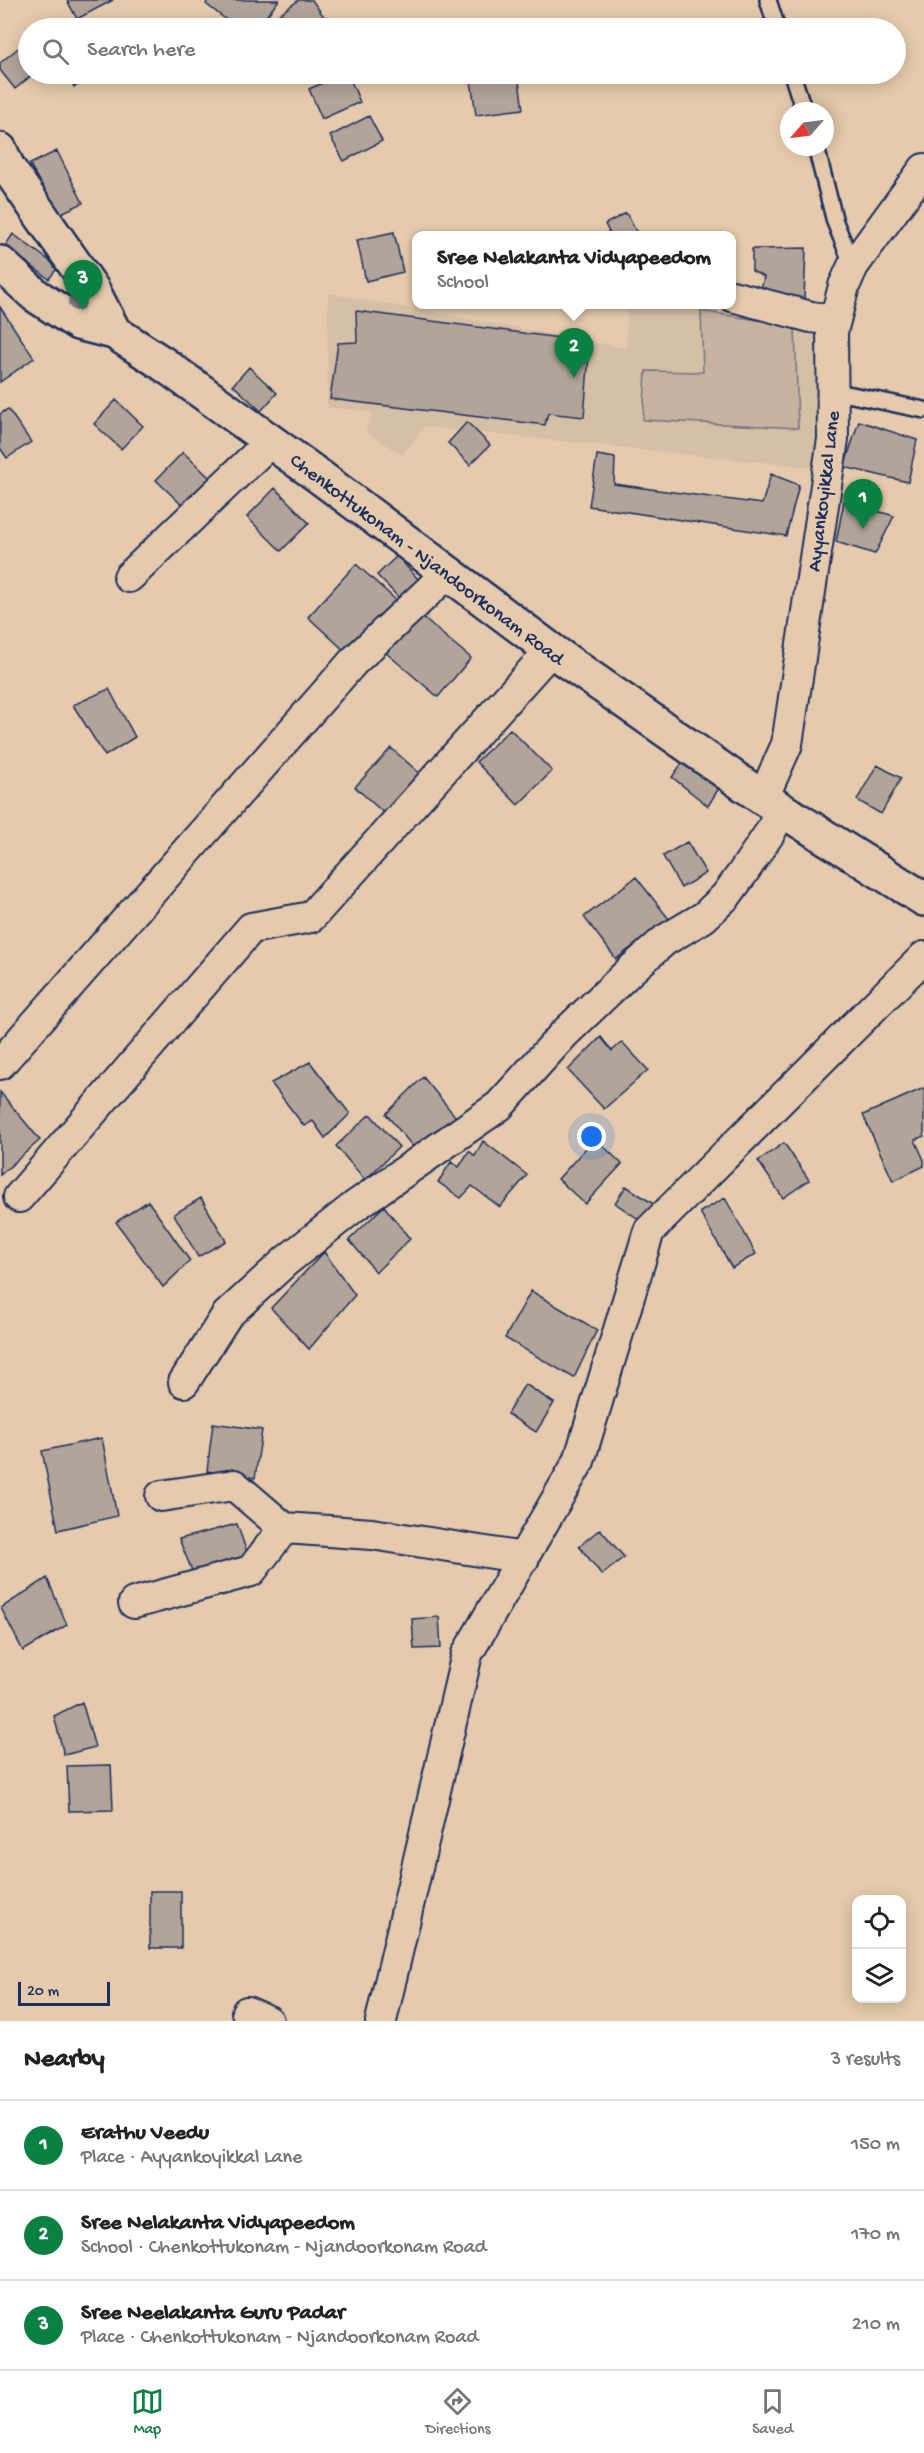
<!DOCTYPE html>
<meta charset="utf-8">
<style>
:root{--surface:#fff;--page:#f2f2f2;--text:#222;--muted:#767676;--line:#e0e0e0;--accent:#0b8043}
body{margin:0;font-family:"Gochi Hand",sans-serif;background:var(--page);color:var(--text)}
.controls{position:absolute;right:18px;bottom:18px;display:grid;overflow:hidden;border-radius:12px;box-shadow:0 3px 15px #0003}
.controls button{width:54px;height:54px;display:grid;place-items:center;padding:0;border:0;border-bottom:2px solid var(--line);background:var(--surface);color:var(--text);font:30px sans-serif}
.compass{position:absolute;left:780px;top:102px;width:54px;height:54px;border-radius:50%;background:var(--surface);box-shadow:0 3px 15px #0003;rotate:242deg}
.scale{position:absolute;left:18px;bottom:15px;width:92px;box-sizing:border-box;padding-left:6px;border:3px solid #1b2f5e;border-top:0;font-size:16px;line-height:21px;white-space:nowrap;color:#1b2f5e;-webkit-text-stroke:4px #e5caad;paint-order:stroke}
.you{position:absolute;left:592px;top:1137px;width:21px;height:21px;margin:-15px;border:4px solid #fff;border-radius:50%;background:#1a73e8;box-shadow:0 0 0 9px #1a73e833}
.badge{display:grid;place-items:center;width:39px;height:39px;border-radius:50%;background:var(--accent);color:#fff;font-size:20px;font-weight:700}
.pin{position:absolute;translate:-50% -50px;filter:drop-shadow(0 2px 3px #0008)}
.pin::after{content:'';position:absolute;top:32px;width:21px;height:18px;background:inherit;clip-path:polygon(0 0,100% 0,50% 100%)}
.popup{position:absolute;left:412px;top:231px;width:324px;height:78px;box-sizing:border-box;display:grid;place-content:center;border-radius:12px;background:var(--surface);filter:drop-shadow(0 2px 4px #0005);font-size:20px;white-space:nowrap;color:var(--muted)}
.popup b{font-size:22px;color:var(--text)}
.popup::after{content:'';position:absolute;left:50%;top:100%;margin-left:-12px;border:12px solid transparent;border-top-color:var(--surface)}
.list{margin:0;padding:0;list-style:none}
h2{display:flex;justify-content:space-between;align-items:center;height:78px;margin:0;padding:0 24px;font-size:26px}
h2 small{font-size:20px;font-weight:400;color:var(--muted)}
.list li{display:grid;grid-template-columns:39px 1fr auto;gap:18px;align-items:center;box-sizing:border-box;height:90px;padding:0 24px;border-top:2px solid var(--line)}
.list b{display:block;font-size:22px;white-space:nowrap}
.list p{margin:0;font-size:20px;white-space:nowrap;color:var(--muted)}
.list em{font-size:20px;font-style:normal;color:var(--muted)}
.icon{flex:none;width:33px;height:33px;fill:none;stroke:currentColor;stroke-width:2;stroke-linecap:round;stroke-linejoin:round}
.map{position:relative;flex:none;width:924px;height:2021px;overflow:hidden}
.search{position:absolute;background:var(--surface);box-shadow:0 3px 15px #0003;left:18px;right:18px;top:18px;height:66px;display:flex;align-items:center;gap:15px;box-sizing:border-box;padding:0 21px;border-radius:33px;color:var(--muted);font-size:22px}
.sheet{height:348px;background:var(--surface)}
nav{display:flex;justify-content:space-around;align-items:center;box-sizing:border-box;height:84px;border-top:2px solid var(--line);background:var(--surface);font-size:16px;color:var(--muted)}
nav a{display:grid;justify-items:center;gap:3px}
nav .on{color:var(--accent)}
.map>svg:first-child{display:block}
.built{fill:#d6bfa7}
.green{fill:#c8b3a1;stroke:#727180;stroke-width:1.5}
.building{fill:#b3a499;stroke:#1b2f5e;stroke-width:1.5}
.lines{fill:none;stroke-linecap:round;stroke-linejoin:round}
.service-casing{stroke:#1b2f5e;stroke-width:20}
.minor-casing{stroke:#1b2f5e;stroke-width:34}
.secondary-casing{stroke:#1b2f5e;stroke-width:38}
.service{stroke:#e5caad;stroke-width:15}
.minor{stroke:#e5caad;stroke-width:30}
.secondary{stroke:#e5caad;stroke-width:33}
.tree{fill:#7f7c85}
.labels{text-anchor:middle;stroke-width:5;stroke-linejoin:round;paint-order:stroke}
.street-label{font-size:20px;fill:#1b2f5e;stroke:#e5caad}
</style>
<div class="map">
<svg width="924" height="2021" viewBox="0 0 924 2021">
<rect width="100%" height="100%" fill="#e5caad"/>
<filter id="ink" filterUnits="userSpaceOnUse"><feTurbulence type="fractalNoise" baseFrequency=".0167" numOctaves="2"/><feDisplacementMap in="SourceGraphic" scale="12" xChannelSelector="R" yChannelSelector="G"/><feConvolveMatrix kernelMatrix="1 2 1 2 8 2 1 2 1" color-interpolation-filters="sRGB"/></filter>
<g filter="url(#ink)">
<path class="built" d="M 328,293 L 625,348 L 628,305 L 687,305 L 824,328 L 816,468 L 424,427 L 403,455 L 366,432 L 372,412 L 327,407 Z"/>
<path class="green" d="M 701,311 L 795,326 L 798,428 L 643,420 L 646,371 L 703,372 Z"/>
<path class="building" d="M 67,0 L 113,0 L 77,19 Z
M 208,0 L 279,0 L 257,28 L 237,28 L 206,4 Z
M 299,0 L 312,0 L 332,28 L 287,28 L 278,15 Z
M 28,40 L 28,74 L 33,74 L 15,89 L 0,70 L 0,63 Z
M 68,74 L 102,74 L 74,87 Z
M 343,74 L 348,74 L 360,102 L 322,119 L 309,89 Z
M 470,74 L 518,74 L 523,109 L 476,115 Z
M 369,116 L 382,141 L 344,161 L 330,136 Z
M 57,151 L 83,203 L 55,216 L 30,164 Z
M 626,213 L 639,236 L 611,236 L 605,224 Z
M 394,232 L 403,272 L 366,281 L 357,240 Z
M 13,234 L 58,267 L 49,279 L 5,246 Z
M 806,248 L 804,299 L 761,289 L 764,277 L 752,271 L 752,249 Z
M 0,307 L 34,358 L 0,382 Z
M 356,311 L 590,342 L 584,417 L 548,413 L 545,425 L 330,399 L 338,343 L 357,342 Z
M 249,367 L 277,393 L 261,411 L 233,385 Z
M 116,400 L 143,426 L 121,449 L 94,424 Z
M 8,409 L 31,442 L 7,458 L 0,448 L 0,414 Z
M 859,421 L 917,440 L 908,482 L 844,467 Z
M 467,422 L 490,445 L 470,465 L 448,443 Z
M 183,452 L 215,483 L 188,511 L 156,480 Z
M 597,455 L 615,458 L 614,484 L 762,504 L 771,474 L 799,485 L 786,536 L 589,506 Z
M 275,488 L 309,523 L 281,551 L 247,517 Z
M 844,501 L 894,516 L 875,554 L 836,542 Z
M 397,556 L 419,580 L 399,598 L 377,575 Z
M 356,564 L 397,601 L 348,654 L 308,617 Z
M 417,613 L 471,658 L 438,697 L 385,652 Z
M 109,689 L 135,737 L 105,756 L 73,705 Z
M 510,729 L 552,771 L 518,805 L 476,762 Z
M 391,748 L 425,778 L 387,816 L 355,787 Z
M 683,762 L 719,788 L 708,806 L 672,777 Z
M 877,765 L 901,778 L 881,814 L 857,800 Z
M 687,842 L 706,873 L 681,888 L 663,856 Z
M 636,877 L 669,919 L 616,959 L 584,917 Z
M 601,1037 L 612,1051 L 622,1042 L 648,1070 L 604,1109 L 568,1070 Z
M 310,1062 L 350,1114 L 325,1138 L 313,1121 L 304,1126 L 271,1083 Z
M 423,1077 L 460,1122 L 418,1153 L 386,1114 Z
M 924,1088 L 924,1136 L 915,1140 L 924,1160 L 924,1166 L 893,1181 L 863,1115 Z
M 0,1092 L 40,1140 L 0,1175 Z
M 370,1114 L 399,1147 L 365,1180 L 336,1146 Z
M 595,1138 L 622,1164 L 585,1204 L 558,1179 Z
M 483,1141 L 527,1175 L 500,1207 L 472,1186 L 461,1198 L 438,1182 L 451,1162 L 459,1167 L 469,1151 L 475,1156 Z
M 784,1143 L 809,1180 L 783,1198 L 758,1161 Z
M 626,1186 L 655,1205 L 643,1222 L 615,1203 Z
M 201,1198 L 226,1241 L 198,1257 L 174,1214 Z
M 725,1198 L 756,1254 L 732,1268 L 700,1212 Z
M 148,1201 L 190,1261 L 163,1287 L 116,1222 Z
M 384,1206 L 410,1239 L 376,1272 L 349,1240 Z
M 324,1252 L 355,1295 L 309,1349 L 271,1308 Z
M 531,1291 L 597,1330 L 574,1378 L 505,1338 Z
M 525,1384 L 554,1403 L 536,1432 L 507,1414 Z
M 213,1423 L 262,1430 L 255,1478 L 207,1471 Z
M 102,1438 L 117,1516 L 58,1530 L 42,1451 Z
M 237,1524 L 249,1558 L 193,1573 L 179,1539 Z
M 600,1529 L 624,1557 L 602,1575 L 579,1546 Z
M 47,1578 L 67,1625 L 23,1651 L 1,1608 Z
M 439,1617 L 441,1648 L 414,1649 L 412,1619 Z
M 82,1702 L 95,1747 L 64,1755 L 54,1716 Z
M 111,1765 L 113,1810 L 69,1811 L 67,1766 Z
M 150,1891 L 181,1891 L 181,1948 L 150,1948 Z"/>
<g class="lines">
<defs>
<path id="service" d="M 768,0 L 777,28
M 792,74 L 804,111
M 816,147 L 835,222 L 853,266
M 833,391 L 924,410"/>
<path id="minor" d="M 732,296 L 811,317 L 835,320
M 129,577 L 271,441
M 763,798 L 787,744 L 833,439 L 832,332 L 844,286 L 853,266 L 924,169
M 0,1064 L 353,662 L 448,573
M 19,1197 L 251,928 L 311,917 L 551,650
M 184,1382 L 227,1315 L 286,1261 L 355,1206 L 499,1106 L 564,1034 L 632,969 L 665,940 L 704,917 L 726,896 L 742,874 L 769,834 L 782,810
M 161,1496 L 234,1485 L 284,1528
M 134,1603 L 251,1571 L 284,1528 L 372,1534 L 524,1558
M 247,2012 L 268,2021
M 381,2021 L 467,1654 L 579,1461 L 649,1231 L 924,957"/>
<path id="secondary" d="M 0,150 L 8,168 L 92,289 L 114,332 L 162,363 L 320,477 L 551,650 L 763,798 L 924,899
M 0,263 L 35,295 L 78,323 L 114,332"/>
</defs>
<use href="#service" class="service-casing"/>
<use href="#minor" class="minor-casing"/>
<use href="#secondary" class="secondary-casing"/>
<use href="#service" class="service"/>
<use href="#minor" class="minor"/>
<use href="#secondary" class="secondary"/>
</g>
<circle class="tree" cx="77" cy="302" r="9"/>
</g>
<g class="labels">
<g class="street-label">
<text transform="translate(822 491) rotate(-83)" y="7">Ayyankoyikkal Lane</text>
<text transform="translate(428 558) rotate(37)" y="7">Chenkottukonam - Njandoorkonam Road</text>
</g>
</g>
</svg>
<div class="controls">
<button><svg class="icon" aria-label="locate" viewBox="0 0 24 24"><circle cx="12" cy="12" r="6"/><path d="M12 2v4M12 18v4M2 12h4M18 12h4"/></svg></button>
<button><svg class="icon" aria-label="layers" viewBox="0 0 24 24"><path d="M12 4l9 5-9 5-9-5zM3 14l9 5 9-5"/></svg></button>
</div>
<svg class="compass" viewBox="-18 -18 36 36"><path d="M0-13l5 13h-10z" fill="#e53935"/><path d="M0 13l5-13h-10z" fill="#767676"/></svg>
<div class="scale">20 m</div>
<div class="you"></div>
<div class="pin badge" style="left:863px;top:529px">1</div>
<div class="pin badge" style="left:574px;top:378px">2</div>
<div class="popup"><b>Sree Nelakanta Vidyapeedom</b>School</div>
<div class="pin badge" style="left:83px;top:310px">3</div>
<div class="search"><svg class="icon" aria-label="search" viewBox="0 0 24 24"><circle cx="10" cy="10" r="6"/><path d="M15 15l6 6"/></svg>Search here</div>
</div>
<section class="sheet">
<h2>Nearby<small>3 results</small></h2>
<ul class="list">
<li><span class="badge">1</span><div><b>Erathu Veedu</b><p>Place · Ayyankoyikkal Lane</p></div><em>150 m</em></li>
<li><span class="badge">2</span><div><b>Sree Nelakanta Vidyapeedom</b><p>School · Chenkottukonam - Njandoorkonam Road</p></div><em>170 m</em></li>
<li><span class="badge">3</span><div><b>Sree Neelakanta Guru Padar</b><p>Place · Chenkottukonam - Njandoorkonam Road</p></div><em>210 m</em></li>
</ul>
</section>
<nav>
<a class="on"><svg class="icon" aria-label="map" viewBox="0 0 24 24"><path d="M3 6l6-2 6 2 6-2v14l-6 2-6-2-6 2zM9 4v14M15 6v14"/></svg>Map</a>
<a><svg class="icon" aria-label="directions" viewBox="0 0 24 24"><path d="M12 3l9 9-9 9-9-9zM9 14v-3h6M13 9l2 2-2 2"/></svg>Directions</a>
<a><svg class="icon" aria-label="saved" viewBox="0 0 24 24"><path d="M7 4h10v16l-5-4-5 4z"/></svg>Saved</a>
</nav>
